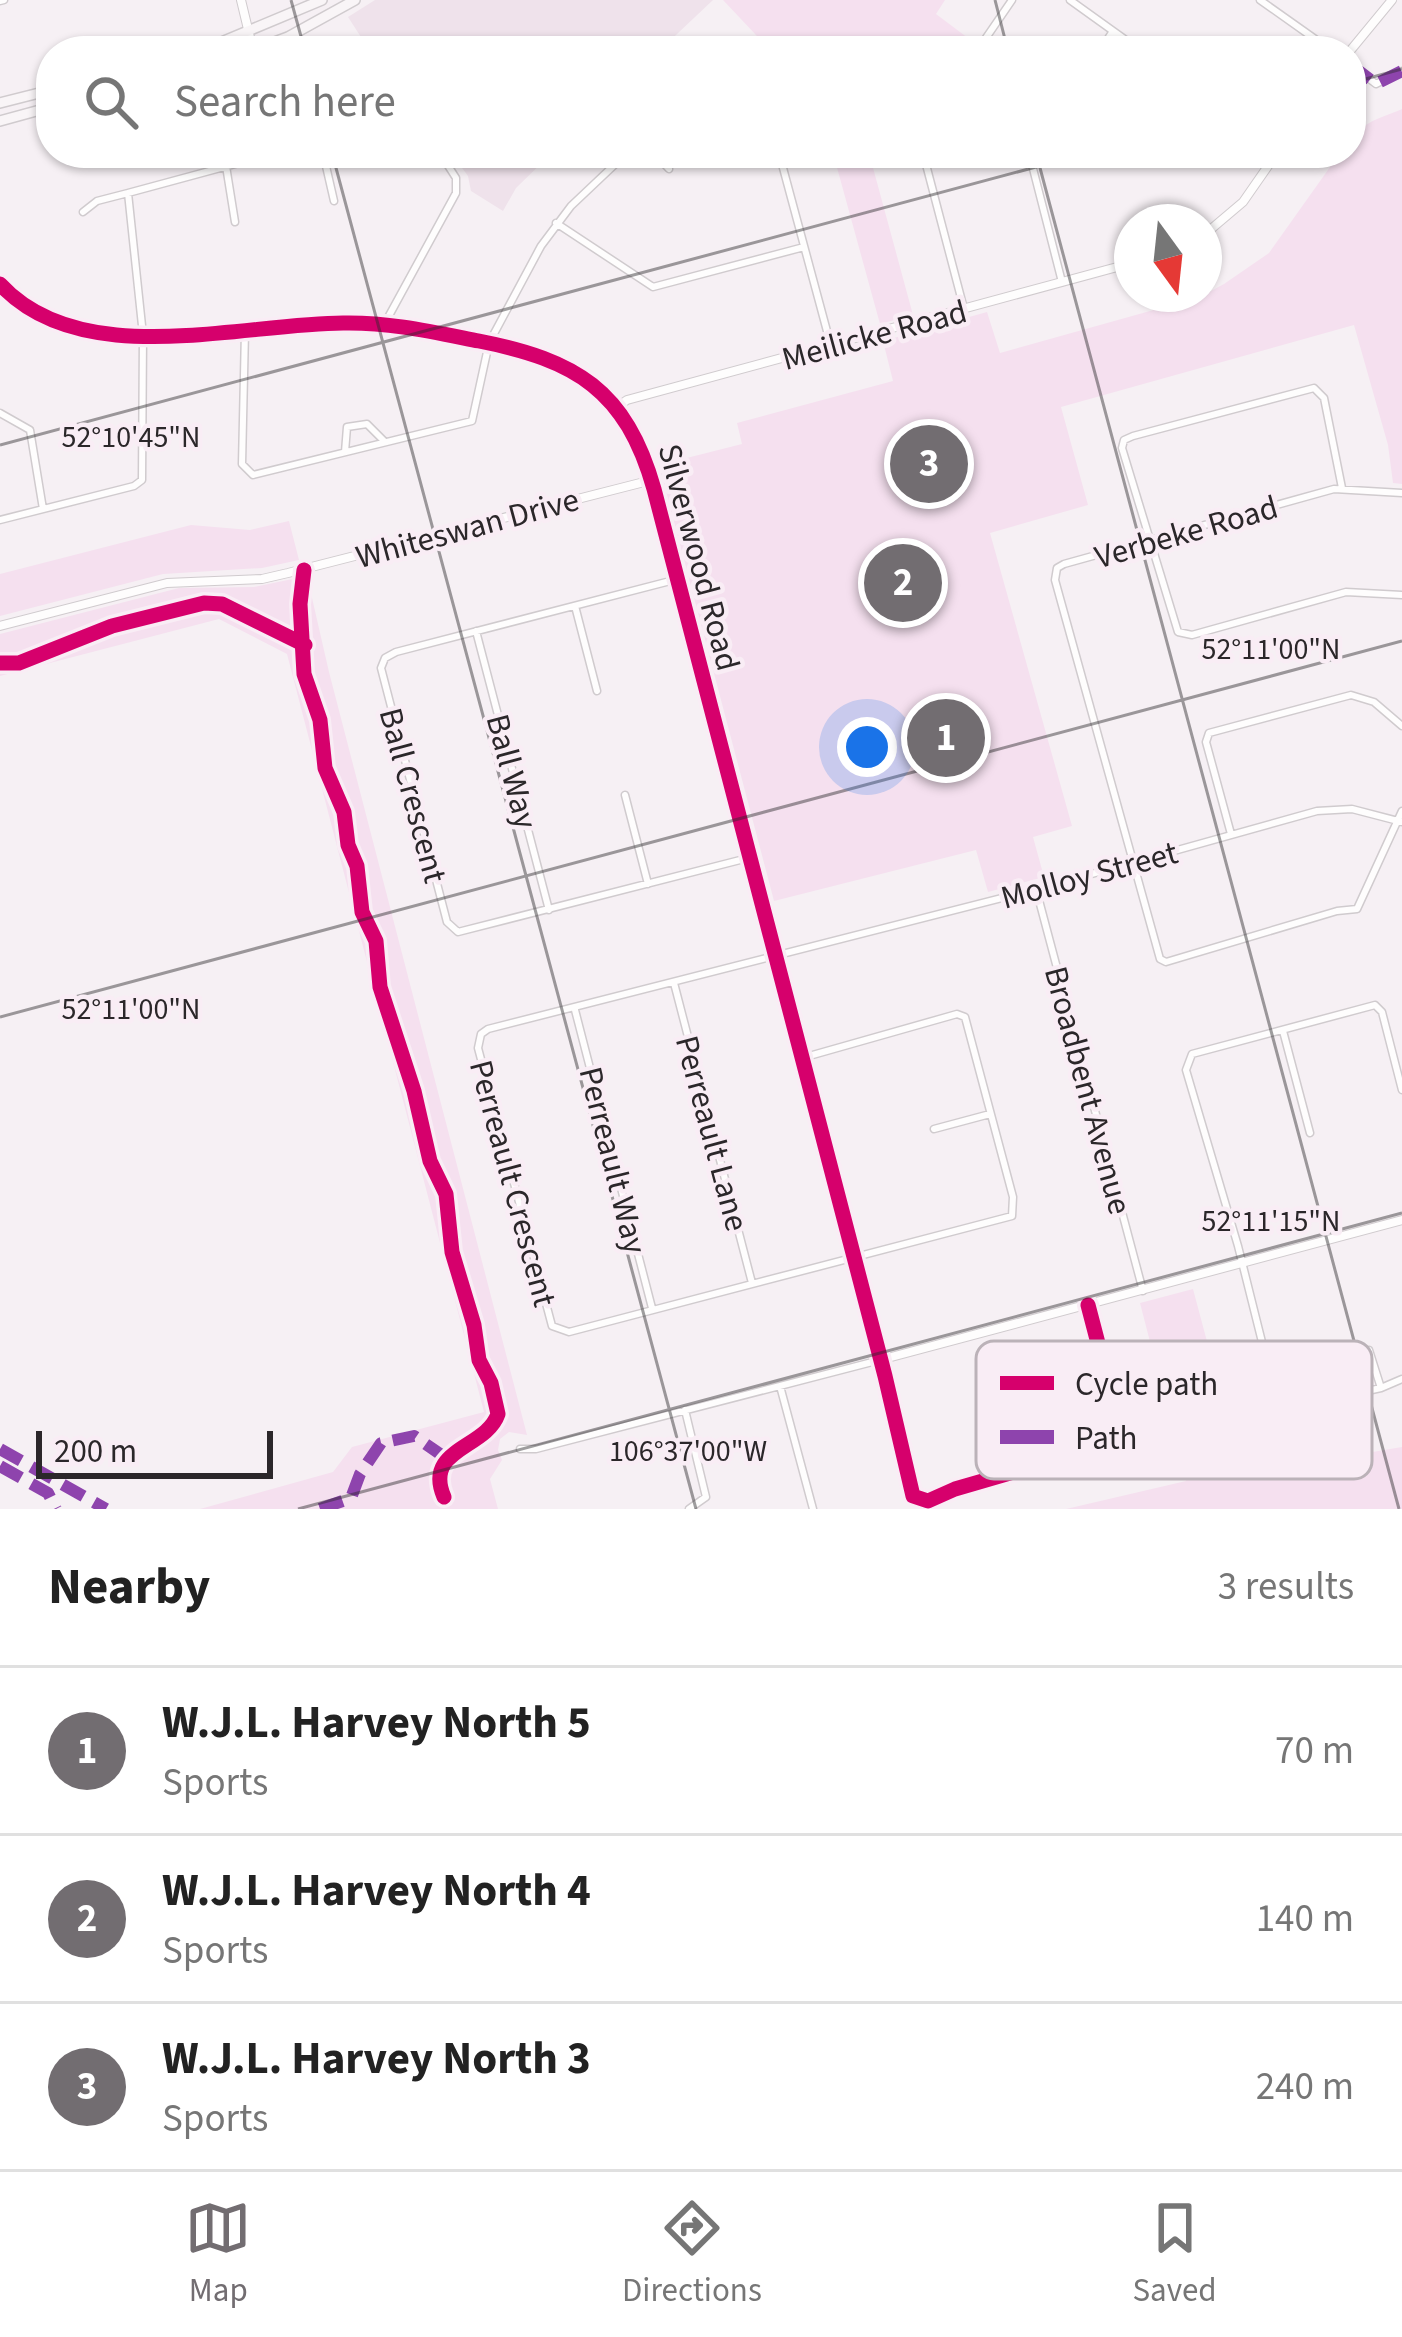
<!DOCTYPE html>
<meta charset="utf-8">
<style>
:root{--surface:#fff;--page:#f6f6f6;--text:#222;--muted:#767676;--line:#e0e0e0;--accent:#726d71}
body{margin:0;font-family:"Source Sans 3",sans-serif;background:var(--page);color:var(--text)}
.compass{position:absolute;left:1114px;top:204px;width:108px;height:108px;border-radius:50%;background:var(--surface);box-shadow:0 3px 9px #0004;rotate:165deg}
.scale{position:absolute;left:36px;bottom:30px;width:237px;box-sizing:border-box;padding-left:12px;border:6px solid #2b272a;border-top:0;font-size:33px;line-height:42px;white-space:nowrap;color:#2b272a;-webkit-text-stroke:9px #f9edf5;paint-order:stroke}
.you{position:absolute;left:867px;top:747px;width:42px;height:42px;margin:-30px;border:9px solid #fff;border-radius:50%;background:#1a73e8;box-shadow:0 0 0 18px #1a73e833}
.badge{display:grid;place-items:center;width:78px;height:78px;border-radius:50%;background:var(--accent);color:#fff;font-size:39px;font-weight:700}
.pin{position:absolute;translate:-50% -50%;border:6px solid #fff;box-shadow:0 3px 12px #0006}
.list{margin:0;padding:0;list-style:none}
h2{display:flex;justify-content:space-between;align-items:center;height:156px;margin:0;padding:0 48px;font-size:51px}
h2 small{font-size:39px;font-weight:400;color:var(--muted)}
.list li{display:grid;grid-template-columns:78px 1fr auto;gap:36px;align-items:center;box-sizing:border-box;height:168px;padding:0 48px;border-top:3px solid var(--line)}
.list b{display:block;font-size:45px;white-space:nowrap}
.list p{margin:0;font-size:39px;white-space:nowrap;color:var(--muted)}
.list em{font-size:39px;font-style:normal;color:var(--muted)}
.icon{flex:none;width:66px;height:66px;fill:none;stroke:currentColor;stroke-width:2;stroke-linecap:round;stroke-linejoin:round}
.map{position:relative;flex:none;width:1402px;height:1509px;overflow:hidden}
.search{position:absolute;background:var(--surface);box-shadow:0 3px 9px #0004;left:36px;right:36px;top:36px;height:132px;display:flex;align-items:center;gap:30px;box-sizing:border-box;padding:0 42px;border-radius:48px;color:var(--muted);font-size:45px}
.sheet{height:660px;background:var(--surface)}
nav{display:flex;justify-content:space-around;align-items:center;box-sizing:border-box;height:168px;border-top:3px solid var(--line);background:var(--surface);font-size:33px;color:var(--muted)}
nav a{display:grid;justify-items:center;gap:6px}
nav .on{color:var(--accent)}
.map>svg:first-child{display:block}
.built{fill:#efe2eb}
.green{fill:#f5e0ef}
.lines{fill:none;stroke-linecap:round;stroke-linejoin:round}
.minor-casing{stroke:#d0cbce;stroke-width:9}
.tertiary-casing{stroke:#d0cbce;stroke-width:10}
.secondary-casing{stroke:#d0cbce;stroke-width:12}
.minor{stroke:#fefdfd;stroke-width:6}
.tertiary{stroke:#fefdfd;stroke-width:8}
.secondary{stroke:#f9f5f7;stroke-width:9}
.quiet{stroke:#8e44ad;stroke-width:12;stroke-dasharray:24 12;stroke-linecap:butt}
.cycleway-casing{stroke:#f9edf5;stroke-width:22}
.cycleway{stroke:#d6006c;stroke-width:15}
.ticks{fill:none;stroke:#2b272a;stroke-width:3;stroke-opacity:0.45}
.labels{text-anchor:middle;stroke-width:9;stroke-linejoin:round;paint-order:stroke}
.street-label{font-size:33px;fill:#2b272a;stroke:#f9edf5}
.key{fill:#f9edf5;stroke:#bbb2b8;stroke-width:3}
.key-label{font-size:33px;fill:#2b272a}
.ticks-label{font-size:30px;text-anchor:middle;fill:#2b272a;stroke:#f9edf5;stroke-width:9;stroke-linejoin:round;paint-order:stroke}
</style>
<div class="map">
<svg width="1402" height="1509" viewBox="0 0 1402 1509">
<rect width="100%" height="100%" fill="#f6f0f4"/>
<path class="built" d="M 375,0 L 713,0 L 659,51 L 370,51 L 348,17 Z
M 451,153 L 552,153 L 516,188 L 503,211 L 471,191 L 468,176 Z"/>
<path class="green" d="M 723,0 L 945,0 L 936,14 L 972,41 L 966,51 L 771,51 Z
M 1402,109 L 1402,484 L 1393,483 L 1388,445 L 1354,325 L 1061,407 L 1088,505 L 990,533 L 1072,826 L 1033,837 L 1044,877 L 988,892 L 976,850 L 774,901 L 659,465 L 742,444 L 737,423 L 893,381 L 883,341 L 987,312 L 1000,353 L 1200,297 L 1224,284 L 1269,253 L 1340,153 L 1351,153 C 1351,123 1378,120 1402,109 Z
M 833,153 L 869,153 L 913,315 L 880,324 Z
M 289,521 L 299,560 L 262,568 L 163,574 L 0,616 L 0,574 L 191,525 L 250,530 Z
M 307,576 L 329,672 L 527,1435 L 509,1432 L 500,1439 L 498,1450 L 502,1460 L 490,1479 L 498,1509 L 200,1509 L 333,1472 L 352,1447 L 484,1412 L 287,654 L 219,619 L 0,676 L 0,634 L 179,588 L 254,587 Z
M 1193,1289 L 1241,1469 L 1272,1469 L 1402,1447 L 1402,1509 L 1066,1509 L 1186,1481 L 1140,1303 Z"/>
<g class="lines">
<defs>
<path id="minor" d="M 1070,0 L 1141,51
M 1260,0 L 1332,51
M 0,1 L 4,0
M 977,51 L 1012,0
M 1100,51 L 1113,31
M 1351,65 L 1376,84 L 1402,71
M 323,153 L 334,201
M 654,153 L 669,169
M 779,153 L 831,346
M 923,153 L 964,309
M 1029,153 L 1062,282
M 226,166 L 235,222
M 83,212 L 97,201 L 128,193
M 556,223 L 653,287 L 804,247
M 385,323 L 456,193 L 456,178 L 440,153
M 245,331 L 242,464 L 253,475 L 472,421 L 489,343 L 541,246 L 571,206 L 627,153
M 0,413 L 30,430 L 43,509
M 345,452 L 347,427 L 367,424 L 385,442
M 1342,488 L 1324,398 L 1314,388 L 1133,436 L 1124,440 L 1122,448 L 1178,632 L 1192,635 L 1346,592 L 1402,595
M 1402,493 L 1334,489 L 1064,564 L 1057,568 L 1055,580 L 1160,959 L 1166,962 L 1337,911 L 1357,909 L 1402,811
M 0,520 L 134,486 L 142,480 L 143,335 L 128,193 L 276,153
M 678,579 L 396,652 L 385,658 L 381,668 L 447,922 L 458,932 L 748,858
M 575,606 L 597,691
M 476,631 L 549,910
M 625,795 L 648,884
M 1231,834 L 1206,742 L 1209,733 L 1351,695 L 1374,702 L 1402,726
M 1036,889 L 1143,1291
M 674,983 L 752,1283
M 575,1010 L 652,1308
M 1283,1031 L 1310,1133
M 802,1058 L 957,1014 L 965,1017 L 1013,1197 L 1012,1216 L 569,1332 L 552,1326 L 478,1048 L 481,1034 L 488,1029 L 1045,887 L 1317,811 L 1352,809 L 1402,822
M 1402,1090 L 1382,1012 L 1375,1005 L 1192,1054 L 1186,1070 L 1238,1246 L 1277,1402 L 1289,1408 L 1381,1388 L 1402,1379
M 934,1129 L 990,1114
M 1369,1350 L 1381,1388
M 780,1386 L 813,1509
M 685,1410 L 706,1497 L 689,1509
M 520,1449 L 536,1449 L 880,1360 L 910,1473 L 909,1487 L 917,1499 L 928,1501 L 955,1489 L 1121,1441 L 1125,1429 L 1116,1412 L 1088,1305
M 1013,1472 L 1004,1434 L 1017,1430 L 1029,1467"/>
<path id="tertiary" d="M 241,0 L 253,50
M 1350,51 L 1392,0
M 1204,235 L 1243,202 L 1277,153
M 0,284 C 80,370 235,324 342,322 C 391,322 438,333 486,343 C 567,359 623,387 649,470 L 880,1360 L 1402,1220
M 617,407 L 627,400 L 1132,263
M 0,626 L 167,583 L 262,579 L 288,573 L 652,480"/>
<path id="secondary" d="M 200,51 L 322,0
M 250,51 L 288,37 L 355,0
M 0,103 L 51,90
M 0,121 L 51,107"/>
</defs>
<use href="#minor" class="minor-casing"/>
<use href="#tertiary" class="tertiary-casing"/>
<use href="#secondary" class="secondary-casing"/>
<use href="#minor" class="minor"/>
<use href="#tertiary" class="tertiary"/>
<use href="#secondary" class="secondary"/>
<path class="quiet" d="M 1351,65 L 1376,84 L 1402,71
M 0,1449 L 106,1509
M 0,1466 L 48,1493 L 56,1509
M 320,1509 L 351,1498 L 360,1474 L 381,1443 L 414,1436 L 446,1458"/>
<defs>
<path id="cycleway" d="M 0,284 C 80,371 236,324 343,323 C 389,322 433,332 479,341 C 576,360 626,390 654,489 L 885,1376 L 913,1496 L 928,1501 L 955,1489 L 1121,1441 L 1125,1429 L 1116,1412 L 1088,1305
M 304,570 L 300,604 L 304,674 L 320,720 L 325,768 L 344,812 L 348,845 L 357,866 L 362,912 L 376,941 L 380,987 L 414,1091 L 430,1161 L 446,1194 L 452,1252 L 474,1325 L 479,1360 L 491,1383 L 498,1414 C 486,1449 423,1448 444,1497
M 0,663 L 19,663 L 112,626 L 204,603 L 222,604 L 305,645"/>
</defs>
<use href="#cycleway" class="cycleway-casing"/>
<use href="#cycleway" class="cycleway"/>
</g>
<path class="ticks" d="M 291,0 L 305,51M 995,0 L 1008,51M 1351,83 L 1402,69M 332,153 L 696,1509M 1036,153 L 1399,1509M 0,445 L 1088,153M 0,1017 L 1402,641M 298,1509 L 1402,1213"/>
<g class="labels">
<g class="street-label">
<text transform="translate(874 334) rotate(-15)" y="12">Meilicke Road</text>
<text transform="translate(467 527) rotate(-15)" y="12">Whiteswan Drive</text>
<text transform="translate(1186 531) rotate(-16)" y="12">Verbeke Road</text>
<text transform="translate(700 557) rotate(75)" y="12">Silverwood Road</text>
<text transform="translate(513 771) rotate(75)" y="12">Ball Way</text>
<text transform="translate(414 795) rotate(75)" y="12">Ball Crescent</text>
<text transform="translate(1089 874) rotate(-15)" y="12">Molloy Street</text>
<text transform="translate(1089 1090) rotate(75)" y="12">Broadbent Avenue</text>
<text transform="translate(713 1133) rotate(75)" y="12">Perreault Lane</text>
<text transform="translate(614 1160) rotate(76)" y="12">Perreault Way</text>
<text transform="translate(514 1183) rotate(75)" y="12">Perreault Crescent</text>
</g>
</g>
<rect x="976" y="1341" width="396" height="138" rx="18" class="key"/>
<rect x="1000" y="1376" width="54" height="14" fill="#d6006c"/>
<rect x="1000" y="1430" width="54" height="14" fill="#8e44ad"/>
<g class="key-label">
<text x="1075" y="1395">Cycle path</text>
<text x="1075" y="1449">Path</text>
</g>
<g class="ticks-label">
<text x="131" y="447">52°10'45"N</text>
<text x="1271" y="659">52°11'00"N</text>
<text x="131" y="1019">52°11'00"N</text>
<text x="1271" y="1231">52°11'15"N</text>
<text x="688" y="1461">106°37'00"W</text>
</g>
</svg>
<svg class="compass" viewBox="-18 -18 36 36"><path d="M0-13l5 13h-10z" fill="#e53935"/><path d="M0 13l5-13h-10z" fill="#767676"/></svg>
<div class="scale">200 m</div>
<div class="you"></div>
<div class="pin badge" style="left:946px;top:738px">1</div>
<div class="pin badge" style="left:903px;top:583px">2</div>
<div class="pin badge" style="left:929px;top:464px">3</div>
<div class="search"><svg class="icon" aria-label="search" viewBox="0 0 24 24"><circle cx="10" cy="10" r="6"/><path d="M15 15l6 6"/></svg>Search here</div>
</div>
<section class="sheet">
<h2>Nearby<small>3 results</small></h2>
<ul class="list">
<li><span class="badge">1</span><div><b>W.J.L. Harvey North 5</b><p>Sports</p></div><em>70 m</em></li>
<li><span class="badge">2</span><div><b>W.J.L. Harvey North 4</b><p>Sports</p></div><em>140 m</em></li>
<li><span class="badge">3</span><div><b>W.J.L. Harvey North 3</b><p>Sports</p></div><em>240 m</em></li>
</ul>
</section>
<nav>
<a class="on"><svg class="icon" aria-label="map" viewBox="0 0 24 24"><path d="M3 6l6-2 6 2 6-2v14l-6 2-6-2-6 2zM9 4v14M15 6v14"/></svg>Map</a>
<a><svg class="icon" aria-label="directions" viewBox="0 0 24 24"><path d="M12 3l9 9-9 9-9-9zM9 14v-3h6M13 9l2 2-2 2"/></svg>Directions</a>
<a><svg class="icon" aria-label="saved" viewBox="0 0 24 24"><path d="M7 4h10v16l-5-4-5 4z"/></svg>Saved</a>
</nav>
